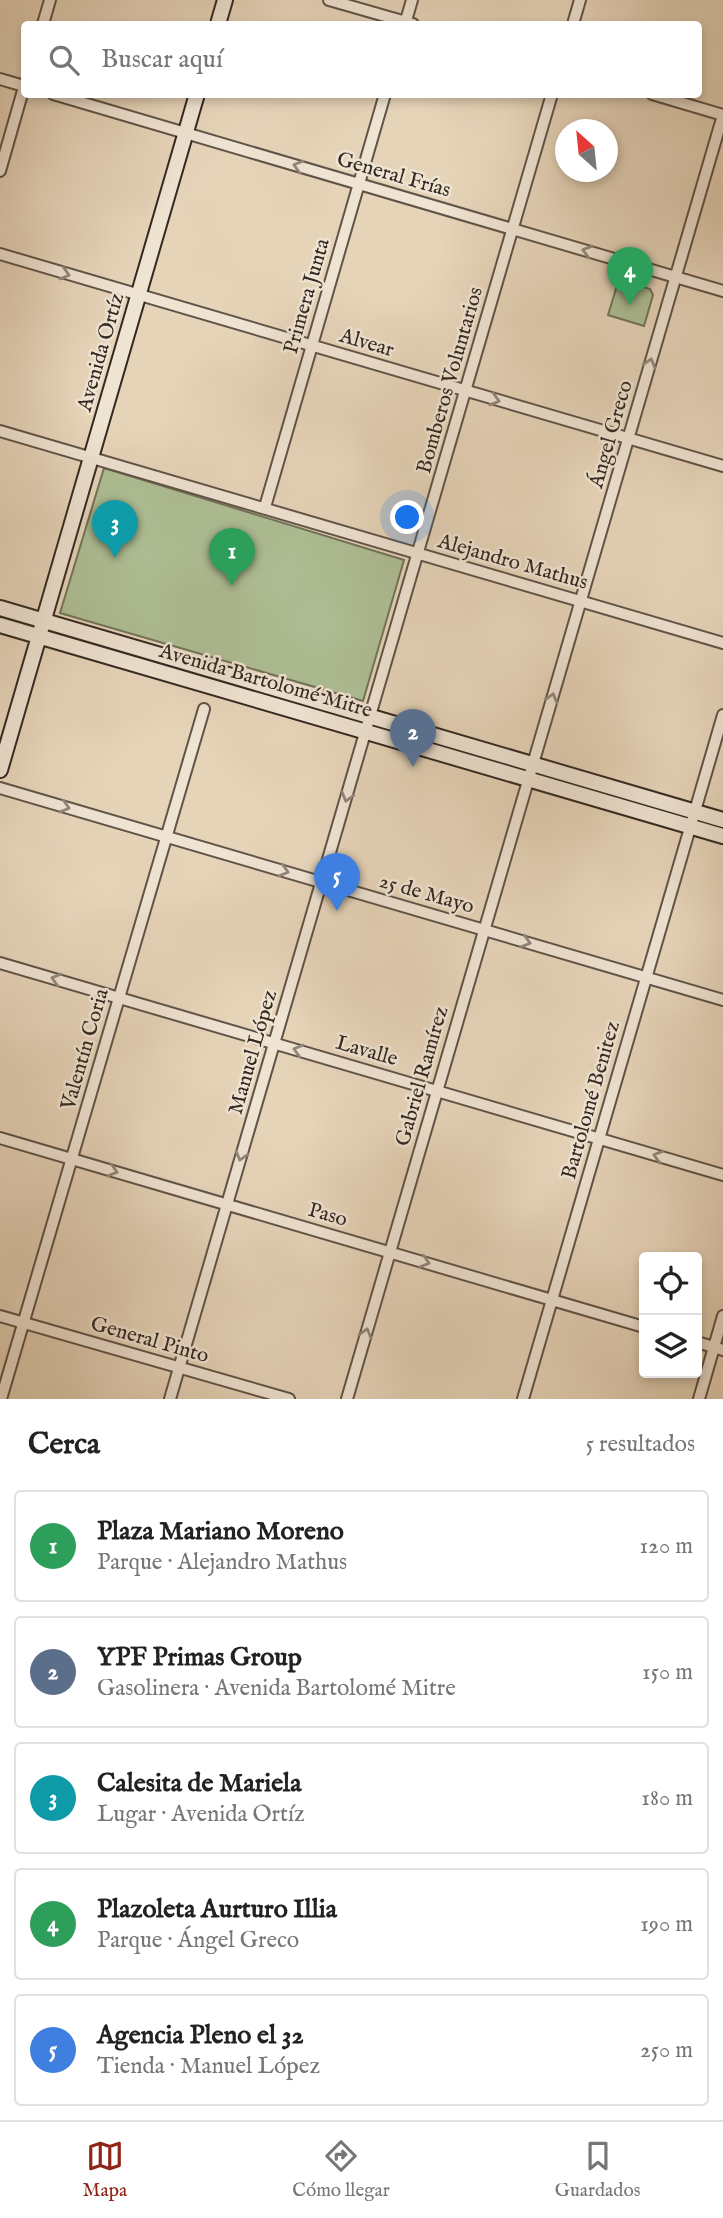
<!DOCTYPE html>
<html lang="es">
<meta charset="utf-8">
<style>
:root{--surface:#fff;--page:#f2f2f2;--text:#222;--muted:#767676;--line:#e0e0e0;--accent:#8f2418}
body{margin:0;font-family:"IM FELL English",serif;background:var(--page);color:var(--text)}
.controls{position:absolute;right:21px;bottom:21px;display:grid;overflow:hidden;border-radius:7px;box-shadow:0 4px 10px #0003}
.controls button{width:63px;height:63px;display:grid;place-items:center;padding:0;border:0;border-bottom:2px solid var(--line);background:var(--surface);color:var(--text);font:35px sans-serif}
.compass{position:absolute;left:555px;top:119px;width:63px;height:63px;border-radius:50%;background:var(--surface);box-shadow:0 4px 10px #0003;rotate:333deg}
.you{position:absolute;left:408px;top:518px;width:24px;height:24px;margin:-18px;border:5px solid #fff;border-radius:50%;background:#1a73e8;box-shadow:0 0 0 10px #1a73e833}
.badge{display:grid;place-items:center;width:46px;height:46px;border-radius:50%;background:var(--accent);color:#fff;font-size:23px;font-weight:700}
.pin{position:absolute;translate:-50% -58px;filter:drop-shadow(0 2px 4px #0008)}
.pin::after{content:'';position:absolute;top:37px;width:24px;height:21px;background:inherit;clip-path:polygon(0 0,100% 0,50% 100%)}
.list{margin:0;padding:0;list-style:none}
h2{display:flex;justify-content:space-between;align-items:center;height:91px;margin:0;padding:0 28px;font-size:30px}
h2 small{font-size:23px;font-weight:400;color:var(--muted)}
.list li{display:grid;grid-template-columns:46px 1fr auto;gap:21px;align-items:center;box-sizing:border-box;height:112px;margin:0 14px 14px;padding:0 14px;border:2px solid var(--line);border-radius:7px}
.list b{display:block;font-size:26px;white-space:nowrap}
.list p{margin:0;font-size:23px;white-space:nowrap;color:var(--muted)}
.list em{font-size:23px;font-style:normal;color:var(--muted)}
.icon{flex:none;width:38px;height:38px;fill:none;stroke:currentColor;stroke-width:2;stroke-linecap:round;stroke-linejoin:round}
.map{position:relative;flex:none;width:723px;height:1399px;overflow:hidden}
.search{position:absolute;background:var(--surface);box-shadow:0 4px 10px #0003;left:21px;right:21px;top:21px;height:77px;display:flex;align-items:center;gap:18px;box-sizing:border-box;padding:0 24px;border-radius:7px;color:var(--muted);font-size:26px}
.sheet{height:721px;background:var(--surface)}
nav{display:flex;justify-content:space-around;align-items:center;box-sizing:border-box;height:98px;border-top:2px solid var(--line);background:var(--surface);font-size:19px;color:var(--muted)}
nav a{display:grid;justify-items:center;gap:4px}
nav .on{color:var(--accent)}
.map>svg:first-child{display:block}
.green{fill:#aebe94;stroke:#71735b;stroke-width:2}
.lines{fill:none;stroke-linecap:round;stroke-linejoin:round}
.minor-casing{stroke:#605348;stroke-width:14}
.secondary-casing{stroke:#342822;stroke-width:18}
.minor{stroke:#efe3d2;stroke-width:10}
.secondary{stroke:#efe3d2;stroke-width:14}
.oneway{stroke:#92867a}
.labels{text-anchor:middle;stroke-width:5;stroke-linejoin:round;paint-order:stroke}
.street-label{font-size:21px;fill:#342822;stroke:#efe3d2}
</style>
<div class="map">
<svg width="723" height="1399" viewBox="0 0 723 1399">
<rect width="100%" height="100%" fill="#e6d4b9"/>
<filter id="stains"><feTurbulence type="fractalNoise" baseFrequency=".00286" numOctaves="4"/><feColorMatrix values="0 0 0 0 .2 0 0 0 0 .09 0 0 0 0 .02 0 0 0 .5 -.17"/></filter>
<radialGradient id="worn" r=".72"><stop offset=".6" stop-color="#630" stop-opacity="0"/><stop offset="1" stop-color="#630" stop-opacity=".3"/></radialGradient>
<path class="green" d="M 619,279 L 650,289 L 653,295 L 644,326 L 608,315 Z
M 104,468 L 404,560 L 363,701 L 60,613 Z"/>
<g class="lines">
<defs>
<path id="minor" d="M 329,0 L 413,24
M 43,24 L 50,0
M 405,24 L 412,0
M 573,24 L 580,0
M 0,79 L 24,86
M 53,94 L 723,291
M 652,94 L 723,115
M 0,171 L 24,87
M 0,254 L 723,466
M 0,431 L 723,643
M 265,507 L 385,94
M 0,788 L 723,1000
M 0,963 L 723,1175
M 0,1138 L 644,1327
M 0,1316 L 289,1399
M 697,1342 L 723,1350
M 1,1399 L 204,709
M 170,1399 L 552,94
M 347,1399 L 723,115
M 523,1399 L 723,715
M 699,1399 L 723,1316"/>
<path id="secondary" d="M 218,24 L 225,0
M 0,608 L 723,820
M 0,625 L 723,836
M 0,770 L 197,94"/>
</defs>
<use href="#minor" class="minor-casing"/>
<use href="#secondary" class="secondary-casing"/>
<use href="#minor" class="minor"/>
<use href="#secondary" class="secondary"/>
</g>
<defs><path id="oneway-chevron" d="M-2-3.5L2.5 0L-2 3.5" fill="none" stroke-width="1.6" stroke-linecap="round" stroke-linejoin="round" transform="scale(1.75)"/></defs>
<g class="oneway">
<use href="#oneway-chevron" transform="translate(298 166) rotate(-164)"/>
<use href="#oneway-chevron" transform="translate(587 251) rotate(-164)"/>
<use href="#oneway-chevron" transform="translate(65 274) rotate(16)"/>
<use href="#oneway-chevron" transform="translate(650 363) rotate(-74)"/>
<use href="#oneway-chevron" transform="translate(495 400) rotate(16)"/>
<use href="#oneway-chevron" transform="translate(552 698) rotate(-74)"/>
<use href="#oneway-chevron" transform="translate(347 797) rotate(106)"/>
<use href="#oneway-chevron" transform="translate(65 807) rotate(16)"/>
<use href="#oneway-chevron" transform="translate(284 871) rotate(16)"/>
<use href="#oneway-chevron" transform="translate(526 942) rotate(16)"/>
<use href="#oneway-chevron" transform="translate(56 979) rotate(-164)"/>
<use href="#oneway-chevron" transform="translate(298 1050) rotate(-164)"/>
<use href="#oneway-chevron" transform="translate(241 1156) rotate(106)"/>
<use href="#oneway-chevron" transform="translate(658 1156) rotate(-164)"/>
<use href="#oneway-chevron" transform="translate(113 1171) rotate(16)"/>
<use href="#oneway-chevron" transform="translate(425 1262) rotate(16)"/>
<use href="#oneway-chevron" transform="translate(366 1333) rotate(-74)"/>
</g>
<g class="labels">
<g class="street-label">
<text transform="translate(394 174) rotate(16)" y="7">General Frías</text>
<text transform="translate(306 296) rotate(-74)" y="7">Primera Junta</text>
<text transform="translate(367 342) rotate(16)" y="7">Alvear</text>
<text transform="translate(100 352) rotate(-74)" y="7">Avenida Ortíz</text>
<text transform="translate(449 380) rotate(-74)" y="7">Bomberos Voluntarios</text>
<text transform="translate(610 434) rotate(-74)" y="7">Ángel Greco</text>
<text transform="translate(513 561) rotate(16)" y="7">Alejandro Mathus</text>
<text transform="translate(266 680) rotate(16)" y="7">Avenida Bartolomé Mitre</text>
<text transform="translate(427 893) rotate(16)" y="7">25 de Mayo</text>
<text transform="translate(84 1049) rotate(-74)" y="7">Valentín Coria</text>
<text transform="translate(367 1050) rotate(16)" y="7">Lavalle</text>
<text transform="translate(252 1052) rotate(-74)" y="7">Manuel López</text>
<text transform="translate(421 1076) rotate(-74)" y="7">Gabriel Ramírez</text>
<text transform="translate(590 1100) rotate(-74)" y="7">Bartolomé Benitez</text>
<text transform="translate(328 1214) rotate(16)" y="7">Paso</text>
<text transform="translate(150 1339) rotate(16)" y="7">General Pinto</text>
</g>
</g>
<rect width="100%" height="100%" filter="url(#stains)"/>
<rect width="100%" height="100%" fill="url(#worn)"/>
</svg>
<div class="controls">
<button><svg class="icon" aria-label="locate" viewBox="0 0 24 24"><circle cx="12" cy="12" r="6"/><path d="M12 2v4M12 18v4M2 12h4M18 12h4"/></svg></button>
<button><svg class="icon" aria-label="layers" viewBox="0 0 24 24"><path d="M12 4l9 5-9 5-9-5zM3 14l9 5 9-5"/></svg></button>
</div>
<svg class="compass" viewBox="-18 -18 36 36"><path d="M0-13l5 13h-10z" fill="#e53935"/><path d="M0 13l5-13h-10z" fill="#767676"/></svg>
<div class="you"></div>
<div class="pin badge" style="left:232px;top:586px;background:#2e9e5b">1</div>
<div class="pin badge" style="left:413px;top:767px;background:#5c6f8a">2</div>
<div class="pin badge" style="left:115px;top:558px;background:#0f9aa8">3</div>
<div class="pin badge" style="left:630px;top:305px;background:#2e9e5b">4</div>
<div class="pin badge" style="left:337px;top:911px;background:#3f7fe0">5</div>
<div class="search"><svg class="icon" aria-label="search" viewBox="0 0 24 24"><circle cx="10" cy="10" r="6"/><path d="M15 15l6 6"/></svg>Buscar aquí</div>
</div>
<section class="sheet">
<h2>Cerca<small>5 resultados</small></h2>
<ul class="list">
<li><span class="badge" style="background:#2e9e5b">1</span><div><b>Plaza Mariano Moreno</b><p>Parque · Alejandro Mathus</p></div><em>120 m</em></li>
<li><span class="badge" style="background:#5c6f8a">2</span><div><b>YPF Primas Group</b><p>Gasolinera · Avenida Bartolomé Mitre</p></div><em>150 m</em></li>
<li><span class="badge" style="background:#0f9aa8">3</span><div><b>Calesita de Mariela</b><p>Lugar · Avenida Ortíz</p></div><em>180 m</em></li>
<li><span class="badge" style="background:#2e9e5b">4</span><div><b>Plazoleta Aurturo Illia</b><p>Parque · Ángel Greco</p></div><em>190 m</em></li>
<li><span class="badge" style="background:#3f7fe0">5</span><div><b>Agencia Pleno el 32</b><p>Tienda · Manuel López</p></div><em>250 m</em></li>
</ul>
</section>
<nav>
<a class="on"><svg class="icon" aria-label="map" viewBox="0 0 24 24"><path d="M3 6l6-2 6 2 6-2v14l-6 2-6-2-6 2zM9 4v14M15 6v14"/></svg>Mapa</a>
<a><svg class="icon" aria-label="directions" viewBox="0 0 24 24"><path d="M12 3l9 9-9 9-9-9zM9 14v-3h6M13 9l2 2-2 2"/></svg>Cómo llegar</a>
<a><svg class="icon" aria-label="saved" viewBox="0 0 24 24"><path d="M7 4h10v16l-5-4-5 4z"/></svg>Guardados</a>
</nav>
